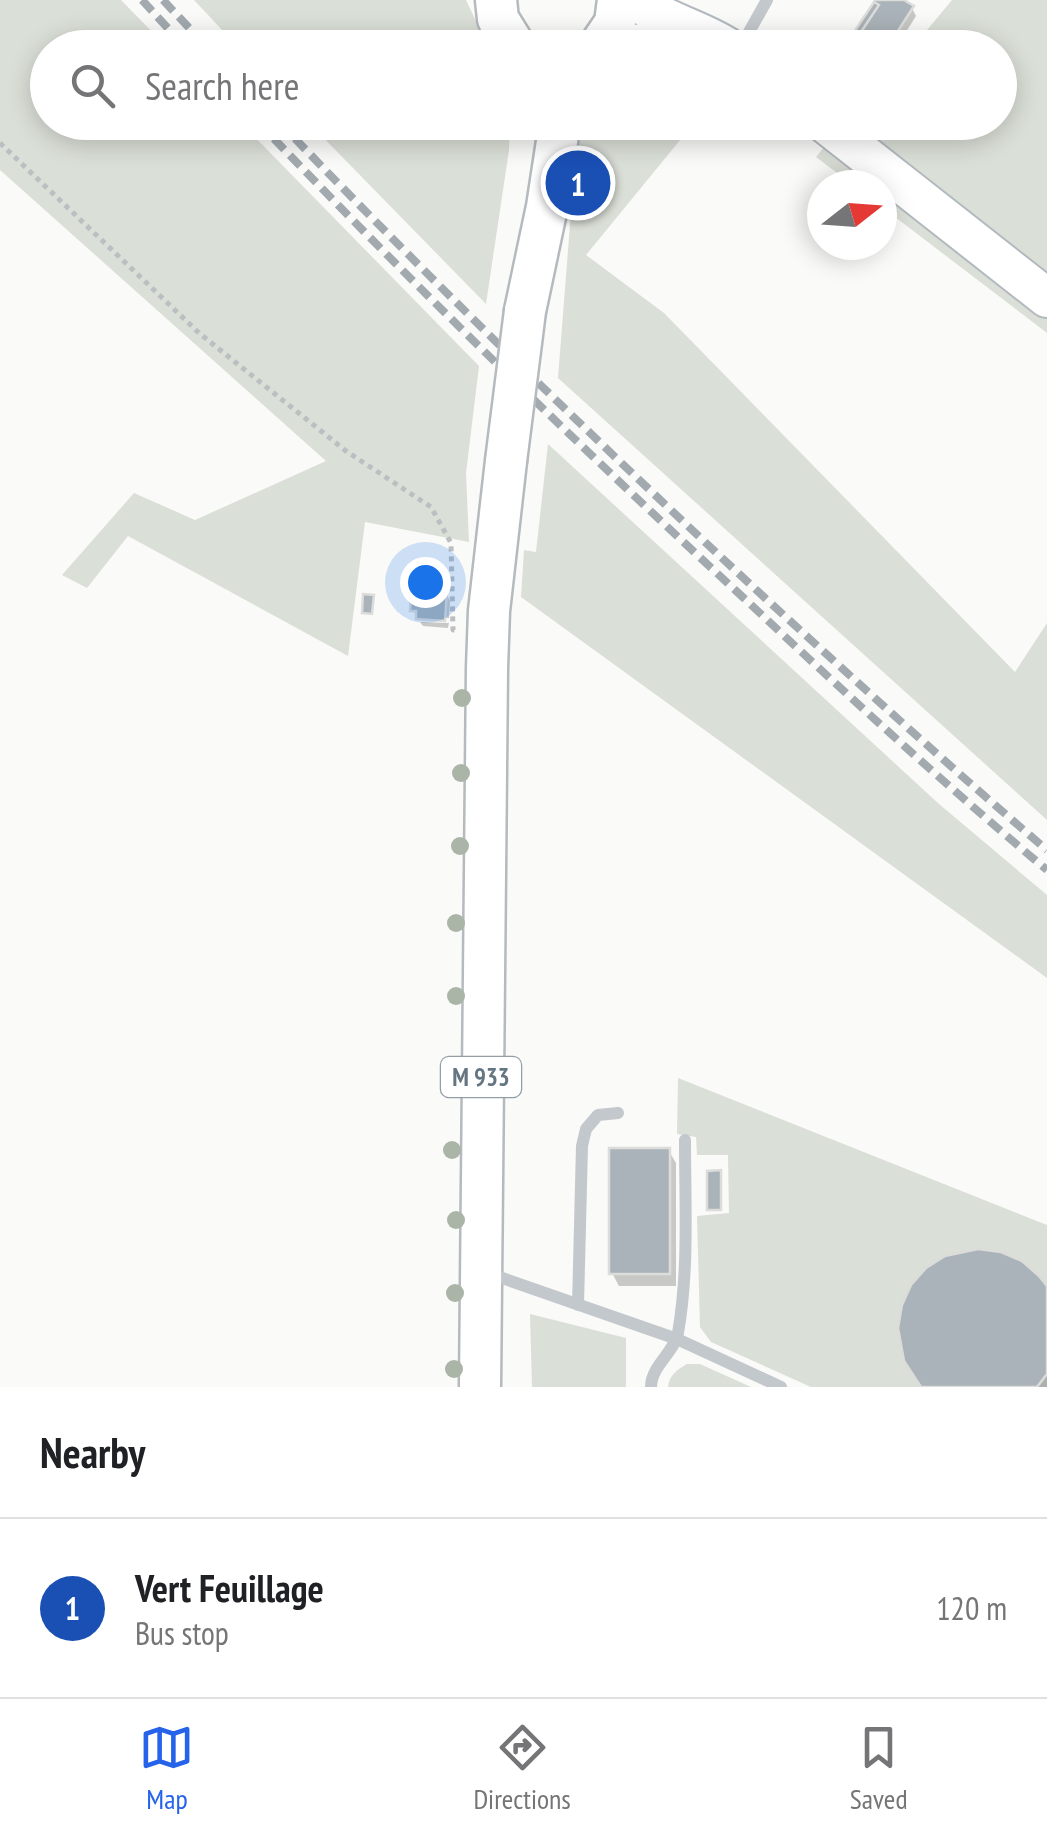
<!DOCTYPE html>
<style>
:root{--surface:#fff;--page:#f6f6f6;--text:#202124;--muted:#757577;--line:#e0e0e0;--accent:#2563eb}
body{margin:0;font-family:"PT Sans Narrow",sans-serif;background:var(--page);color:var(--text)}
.compass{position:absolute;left:807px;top:170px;width:90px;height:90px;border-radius:50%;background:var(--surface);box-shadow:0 5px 25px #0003;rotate:73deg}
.you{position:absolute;left:425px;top:582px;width:35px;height:35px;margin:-25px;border:8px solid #fff;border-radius:50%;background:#1a73e8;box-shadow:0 0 0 15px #1a73e833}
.badge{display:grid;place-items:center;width:65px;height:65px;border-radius:50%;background:var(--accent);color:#fff;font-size:32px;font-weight:700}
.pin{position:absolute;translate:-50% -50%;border:5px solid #fff;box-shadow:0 2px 10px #0006}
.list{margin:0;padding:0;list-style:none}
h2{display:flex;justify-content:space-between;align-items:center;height:130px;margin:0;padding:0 40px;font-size:42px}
h2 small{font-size:32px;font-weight:400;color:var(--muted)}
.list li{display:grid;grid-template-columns:65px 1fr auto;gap:30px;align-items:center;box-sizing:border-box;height:180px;padding:0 40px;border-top:2px solid var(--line)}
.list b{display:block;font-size:38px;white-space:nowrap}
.list p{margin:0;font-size:32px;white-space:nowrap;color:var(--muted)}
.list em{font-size:32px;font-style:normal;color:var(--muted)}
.icon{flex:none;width:55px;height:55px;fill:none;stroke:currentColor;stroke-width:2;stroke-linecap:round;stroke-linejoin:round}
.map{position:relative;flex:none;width:1047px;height:1387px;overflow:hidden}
.search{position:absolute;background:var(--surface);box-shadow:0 5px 25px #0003;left:30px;right:30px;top:30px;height:110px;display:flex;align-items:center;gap:25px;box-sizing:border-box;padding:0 35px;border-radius:55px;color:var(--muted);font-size:38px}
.sheet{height:310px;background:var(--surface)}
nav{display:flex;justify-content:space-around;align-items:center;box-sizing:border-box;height:140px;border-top:2px solid var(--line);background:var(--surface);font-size:28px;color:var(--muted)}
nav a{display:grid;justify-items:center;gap:5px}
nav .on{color:var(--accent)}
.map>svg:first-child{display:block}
.green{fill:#dadfd7}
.shadow{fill:#0003}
.building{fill:#aab3b9;stroke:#dcdcda;stroke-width:2.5}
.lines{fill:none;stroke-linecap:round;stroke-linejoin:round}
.secondary-casing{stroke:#b3babf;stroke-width:42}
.primary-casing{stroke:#b5babe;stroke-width:45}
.path{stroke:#bbbfc2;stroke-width:5;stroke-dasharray:5 5;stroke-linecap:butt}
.lane{stroke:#c3c8cc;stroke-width:12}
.secondary{stroke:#fff;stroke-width:38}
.primary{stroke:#fff;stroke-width:40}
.rail{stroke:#a2aab0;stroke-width:8;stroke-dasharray:15 8;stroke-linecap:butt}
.primary-bridge-casing{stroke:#b5babe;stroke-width:45;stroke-linecap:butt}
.primary-bridge{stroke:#fff;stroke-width:40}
.tree{fill:#aab4a7}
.labels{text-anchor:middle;stroke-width:10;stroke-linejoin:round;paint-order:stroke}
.shield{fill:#fff;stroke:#939fa8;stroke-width:2.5}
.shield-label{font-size:25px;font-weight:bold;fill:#657683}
</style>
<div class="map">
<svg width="1047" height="1387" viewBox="0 0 1047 1387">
<rect width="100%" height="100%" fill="#fafaf8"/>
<path class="green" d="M 0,0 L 121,0 L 167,47 L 48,48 L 48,122 L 241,123 L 479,366 L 466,473 L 469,542 L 365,522 L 348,656 L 128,536 L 87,588 L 62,575 L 134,493 L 195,520 L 326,461 L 0,170 Z
M 194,0 L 466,0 L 488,47 L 238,47 Z
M 952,0 L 1047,0 L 1047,333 L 882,207 L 882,185 L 853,185 L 816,157 L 844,123 L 1000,122 L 1000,48 L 913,47 Z
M 309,123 L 510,123 L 509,150 L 486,304 Z
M 578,123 L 694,123 L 586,255 L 664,313 L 1015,672 L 1047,623 L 1047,820 L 558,378 Z
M 548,444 L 939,804 L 1047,895 L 1047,978 L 521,597 L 524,550 L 536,552 Z
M 678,1078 L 1047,1225 L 1047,1387 L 811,1387 L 711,1342 L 700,1327 L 697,1216 L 729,1213 L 728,1155 L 697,1155 L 696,1137 L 677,1134 Z
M 530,1314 L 626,1338 L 626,1387 L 532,1387 Z
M 687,1364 L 700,1364 L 751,1387 L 668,1387 C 669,1375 678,1369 687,1364 Z"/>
<path class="shadow" d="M 878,0 L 899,0 L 912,8 L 916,16 L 896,48 L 861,48 Z
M 441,579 L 450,602 L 449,618 L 418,618 L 413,610 Z
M 420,622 L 449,623 L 448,628 L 423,626 Z
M 669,1151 L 676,1163 L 676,1286 L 619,1286 L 612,1273 Z
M 1047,1291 L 1047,1387 L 922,1387 Z"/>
<path class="building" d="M 875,0 L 904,0 L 914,6 L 887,48 L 859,48 L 863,38 L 859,35 L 879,5 L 874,2 Z
M 874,2 L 879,5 L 859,35 L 854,32 Z
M 412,575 L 443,577 L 442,591 L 447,591 L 445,621 L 416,619 L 416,611 L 410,611 Z
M 363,594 L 374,595 L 372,614 L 362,613 Z
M 609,1148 L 670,1148 L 670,1274 L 609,1274 Z
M 721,1170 L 721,1210 L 707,1210 L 707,1171 Z
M 978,1249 L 1001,1252 L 1022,1261 L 1039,1276 L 1047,1286 L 1047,1374 L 1037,1387 L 921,1387 L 904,1361 L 898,1328 L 902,1305 L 911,1285 L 926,1268 L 945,1256 Z"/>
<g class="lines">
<defs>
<path id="secondary" d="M 635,0 C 663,21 700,29 729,48
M 603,48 L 650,42 L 685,48
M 823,122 L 1047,298"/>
<path id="primary" d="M 496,0 L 498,19 L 516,48
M 598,48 L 615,23 L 618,0
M 525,311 L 547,207 L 560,122
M 480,1387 L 487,668 L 489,611 L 506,461"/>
</defs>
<use href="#secondary" class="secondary-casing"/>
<use href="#primary" class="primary-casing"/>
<path class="path" d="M 0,143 L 199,333 L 346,451 L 431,507 L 451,543 L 453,630 L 456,630"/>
<path class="lane" d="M 740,48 L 767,0
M 485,1272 L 677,1339 L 781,1387
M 578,1305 L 582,1146 L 586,1129 L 598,1115 L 618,1113
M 651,1387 C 651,1366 674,1353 678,1333 C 689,1270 685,1204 685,1140"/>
<use href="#secondary" class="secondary"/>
<use href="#primary" class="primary"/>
<path class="rail" d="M 142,0 L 186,48
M 163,0 L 208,48
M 258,122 C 415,287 579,446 747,601 C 845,693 944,784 1047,870
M 279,122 C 436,286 599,444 765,598 C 858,683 951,768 1047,850"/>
<defs>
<path id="primary-bridge" d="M 506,461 L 525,311"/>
</defs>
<use href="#primary-bridge" class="primary-bridge-casing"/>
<use href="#primary-bridge" class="primary-bridge"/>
</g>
<g class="tree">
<circle cx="462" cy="698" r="9"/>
<circle cx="461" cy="773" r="9"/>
<circle cx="460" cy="846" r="9"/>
<circle cx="456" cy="923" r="9"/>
<circle cx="456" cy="996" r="9"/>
<circle cx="453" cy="1077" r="9"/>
<circle cx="452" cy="1150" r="9"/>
<circle cx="456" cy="1220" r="9"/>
<circle cx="455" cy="1293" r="9"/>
<circle cx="454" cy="1369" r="9"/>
</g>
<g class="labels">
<rect class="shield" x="441" y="1057" width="80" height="40" rx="8"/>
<g class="shield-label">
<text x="481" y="1086">M 933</text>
</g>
</g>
</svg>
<svg class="compass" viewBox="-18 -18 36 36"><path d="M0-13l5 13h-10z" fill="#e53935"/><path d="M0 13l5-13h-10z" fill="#757577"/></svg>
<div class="you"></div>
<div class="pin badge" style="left:578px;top:183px;background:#1a4fb4">1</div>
<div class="search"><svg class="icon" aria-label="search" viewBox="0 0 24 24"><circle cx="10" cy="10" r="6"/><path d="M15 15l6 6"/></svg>Search here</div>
</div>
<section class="sheet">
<h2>Nearby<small></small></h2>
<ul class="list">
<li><span class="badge" style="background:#1a4fb4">1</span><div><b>Vert Feuillage</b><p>Bus stop</p></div><em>120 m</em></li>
</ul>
</section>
<nav>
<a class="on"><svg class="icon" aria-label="map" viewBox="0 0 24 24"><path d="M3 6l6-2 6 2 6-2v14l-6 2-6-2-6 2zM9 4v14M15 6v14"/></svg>Map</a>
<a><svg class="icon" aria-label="directions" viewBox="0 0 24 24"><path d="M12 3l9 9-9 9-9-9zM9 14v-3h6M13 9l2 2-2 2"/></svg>Directions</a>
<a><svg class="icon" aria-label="saved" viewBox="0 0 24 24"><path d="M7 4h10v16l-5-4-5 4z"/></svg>Saved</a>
</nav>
